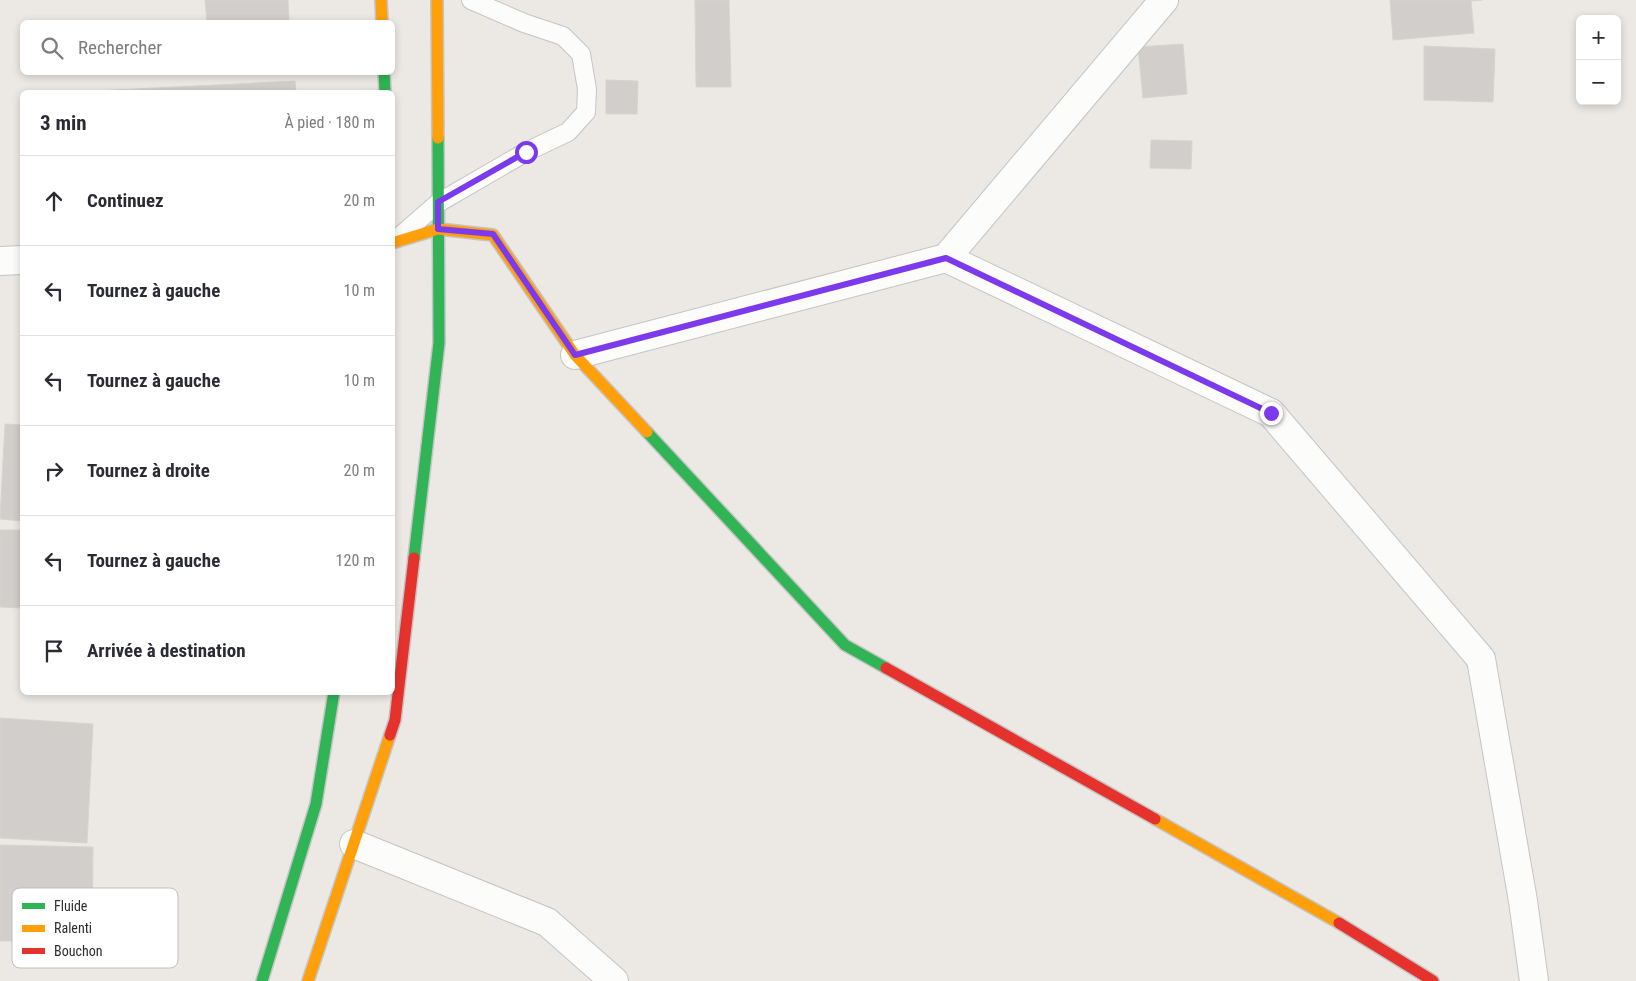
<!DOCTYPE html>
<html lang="fr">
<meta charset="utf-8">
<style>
:root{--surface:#fff;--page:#f7f7f7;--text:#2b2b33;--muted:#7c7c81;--line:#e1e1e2}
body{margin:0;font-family:"Roboto Condensed",sans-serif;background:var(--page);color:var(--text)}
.controls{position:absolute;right:15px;top:15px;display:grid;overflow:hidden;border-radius:8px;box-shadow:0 2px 8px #0003}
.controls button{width:45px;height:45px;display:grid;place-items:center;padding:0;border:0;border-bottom:1px solid var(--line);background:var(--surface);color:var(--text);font:25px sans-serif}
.stop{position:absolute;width:15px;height:15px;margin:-11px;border:4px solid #7c3aed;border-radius:50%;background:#fff}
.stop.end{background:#7c3aed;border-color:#fff;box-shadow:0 1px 5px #0008}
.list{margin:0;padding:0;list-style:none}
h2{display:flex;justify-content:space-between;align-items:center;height:65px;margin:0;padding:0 20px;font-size:21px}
h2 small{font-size:16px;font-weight:400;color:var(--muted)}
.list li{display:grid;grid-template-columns:32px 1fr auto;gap:15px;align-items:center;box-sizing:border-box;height:90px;padding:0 20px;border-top:1px solid var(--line)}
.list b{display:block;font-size:19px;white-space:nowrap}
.list em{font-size:16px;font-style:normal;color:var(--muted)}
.icon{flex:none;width:28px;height:28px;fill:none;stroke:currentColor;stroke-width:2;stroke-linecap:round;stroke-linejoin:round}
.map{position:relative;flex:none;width:1636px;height:981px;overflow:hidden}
.search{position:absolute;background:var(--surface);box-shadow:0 2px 8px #0003;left:20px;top:20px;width:375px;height:55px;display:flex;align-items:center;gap:12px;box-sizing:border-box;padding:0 18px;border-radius:8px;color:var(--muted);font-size:19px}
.panel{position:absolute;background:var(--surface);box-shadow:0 2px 8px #0003;left:20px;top:90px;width:375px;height:605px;border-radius:8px}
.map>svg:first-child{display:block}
.building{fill:#d1cecb;stroke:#d7d4d0}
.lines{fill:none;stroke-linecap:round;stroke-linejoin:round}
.lane-casing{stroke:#c5c4c5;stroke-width:20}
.street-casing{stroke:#c5c4c5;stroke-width:30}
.fast-casing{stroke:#c5c4c5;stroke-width:14}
.slow-casing{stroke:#c5c4c5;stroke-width:14}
.jam-casing{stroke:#c5c4c5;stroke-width:14}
.lane{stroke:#fcfcfb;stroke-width:18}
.street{stroke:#fcfcfb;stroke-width:28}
.fast{stroke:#30b455;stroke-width:11}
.slow{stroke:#ff9f0a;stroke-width:11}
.jam{stroke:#e5322d;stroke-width:11}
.route{stroke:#7c3aed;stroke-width:6}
.key{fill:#fff;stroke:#c0c0c0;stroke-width:1}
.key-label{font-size:14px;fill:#2e2e2e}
</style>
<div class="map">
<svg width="1636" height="981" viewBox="0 0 1636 981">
<rect width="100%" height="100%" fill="#ece8e4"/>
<path class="building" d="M 205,0 L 288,0 L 289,22 L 207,22 Z
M 695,0 L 729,0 L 731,87 L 696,87 Z
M 1390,0 L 1482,0 L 1471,1 L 1474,33 L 1393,40 Z
M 1183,44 L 1187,94 L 1143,98 L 1138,47 Z
M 1424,46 L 1495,49 L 1493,102 L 1424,100 Z
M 606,80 L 638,81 L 637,114 L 606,114 Z
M 295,81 L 296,92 L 76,92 Z
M 1151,140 L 1192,141 L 1191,169 L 1150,168 Z
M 5,424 L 22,425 L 22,521 L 0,519 Z
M 0,530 L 22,530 L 22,608 L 0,607 Z
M 0,718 L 93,724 L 87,843 L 0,838 Z
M 0,845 L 93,847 L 92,943 L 65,942 L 65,967 L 14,966 L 14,941 L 0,941 Z"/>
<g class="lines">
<defs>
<path id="lane" d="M 399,237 L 438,203 L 526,152 L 568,132 L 586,112 L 587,89 L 581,54 L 563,36 L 524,23 L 471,0"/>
<path id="street" d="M 946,258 L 1271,413 L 1481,659 L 1523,901 L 1534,981
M 0,261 L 22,260
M 575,355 L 946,258 L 1164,0
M 354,844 L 547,922 L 614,981"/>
<path id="fast" d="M 384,72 L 385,92
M 647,432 L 845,645 L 886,668
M 414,558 L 439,343 L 438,138
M 262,981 L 316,804 L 334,692"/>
<path id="slow" d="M 381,0 L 382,22
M 437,0 L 438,138
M 392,243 L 438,229 L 493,235 L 575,355 L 647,432
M 1155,819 L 1339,923
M 308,981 L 390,735"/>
<path id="jam" d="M 886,668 L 1155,819
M 390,735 L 395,720 L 414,558
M 1339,923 L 1433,981"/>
</defs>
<use href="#lane" class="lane-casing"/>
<use href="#street" class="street-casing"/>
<use href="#fast" class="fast-casing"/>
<use href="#slow" class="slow-casing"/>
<use href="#jam" class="jam-casing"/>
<use href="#lane" class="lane"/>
<use href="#street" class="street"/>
<use href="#fast" class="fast"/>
<use href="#slow" class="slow"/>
<use href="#jam" class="jam"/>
</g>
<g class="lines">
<path class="route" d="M 526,152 L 438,202 L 438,229 L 493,234 L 575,355 L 946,258 L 1271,413"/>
</g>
<rect x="12" y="888" width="166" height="80" rx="8" class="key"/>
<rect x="22" y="903" width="23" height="6" fill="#30b455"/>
<rect x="22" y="925" width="23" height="7" fill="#ff9f0a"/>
<rect x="22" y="948" width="23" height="6" fill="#e5322d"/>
<g class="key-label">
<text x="54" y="911">Fluide</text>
<text x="54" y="933">Ralenti</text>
<text x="54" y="956">Bouchon</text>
</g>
</svg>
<div class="controls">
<button>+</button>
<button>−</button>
</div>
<div class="stop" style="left:526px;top:152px"></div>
<div class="stop end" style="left:1271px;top:413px"></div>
<div class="search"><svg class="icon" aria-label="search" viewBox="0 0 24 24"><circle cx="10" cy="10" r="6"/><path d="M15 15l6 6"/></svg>Rechercher</div>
<section class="panel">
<h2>3 min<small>À pied · 180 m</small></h2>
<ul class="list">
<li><svg class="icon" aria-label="ahead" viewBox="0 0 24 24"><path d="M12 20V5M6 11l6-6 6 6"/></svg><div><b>Continuez</b></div><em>20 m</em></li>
<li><svg class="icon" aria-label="left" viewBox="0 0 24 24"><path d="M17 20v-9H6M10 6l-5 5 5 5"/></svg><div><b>Tournez à gauche</b></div><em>10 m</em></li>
<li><svg class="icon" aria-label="left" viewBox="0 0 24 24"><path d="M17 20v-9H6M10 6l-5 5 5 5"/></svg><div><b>Tournez à gauche</b></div><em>10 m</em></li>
<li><svg class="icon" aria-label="right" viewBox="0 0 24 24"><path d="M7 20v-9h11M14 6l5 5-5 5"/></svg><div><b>Tournez à droite</b></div><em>20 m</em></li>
<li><svg class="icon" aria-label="left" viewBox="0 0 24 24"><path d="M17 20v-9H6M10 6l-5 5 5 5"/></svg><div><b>Tournez à gauche</b></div><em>120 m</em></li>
<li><svg class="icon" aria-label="arrive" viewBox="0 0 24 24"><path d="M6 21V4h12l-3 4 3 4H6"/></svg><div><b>Arrivée à destination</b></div></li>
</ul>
</section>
</div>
